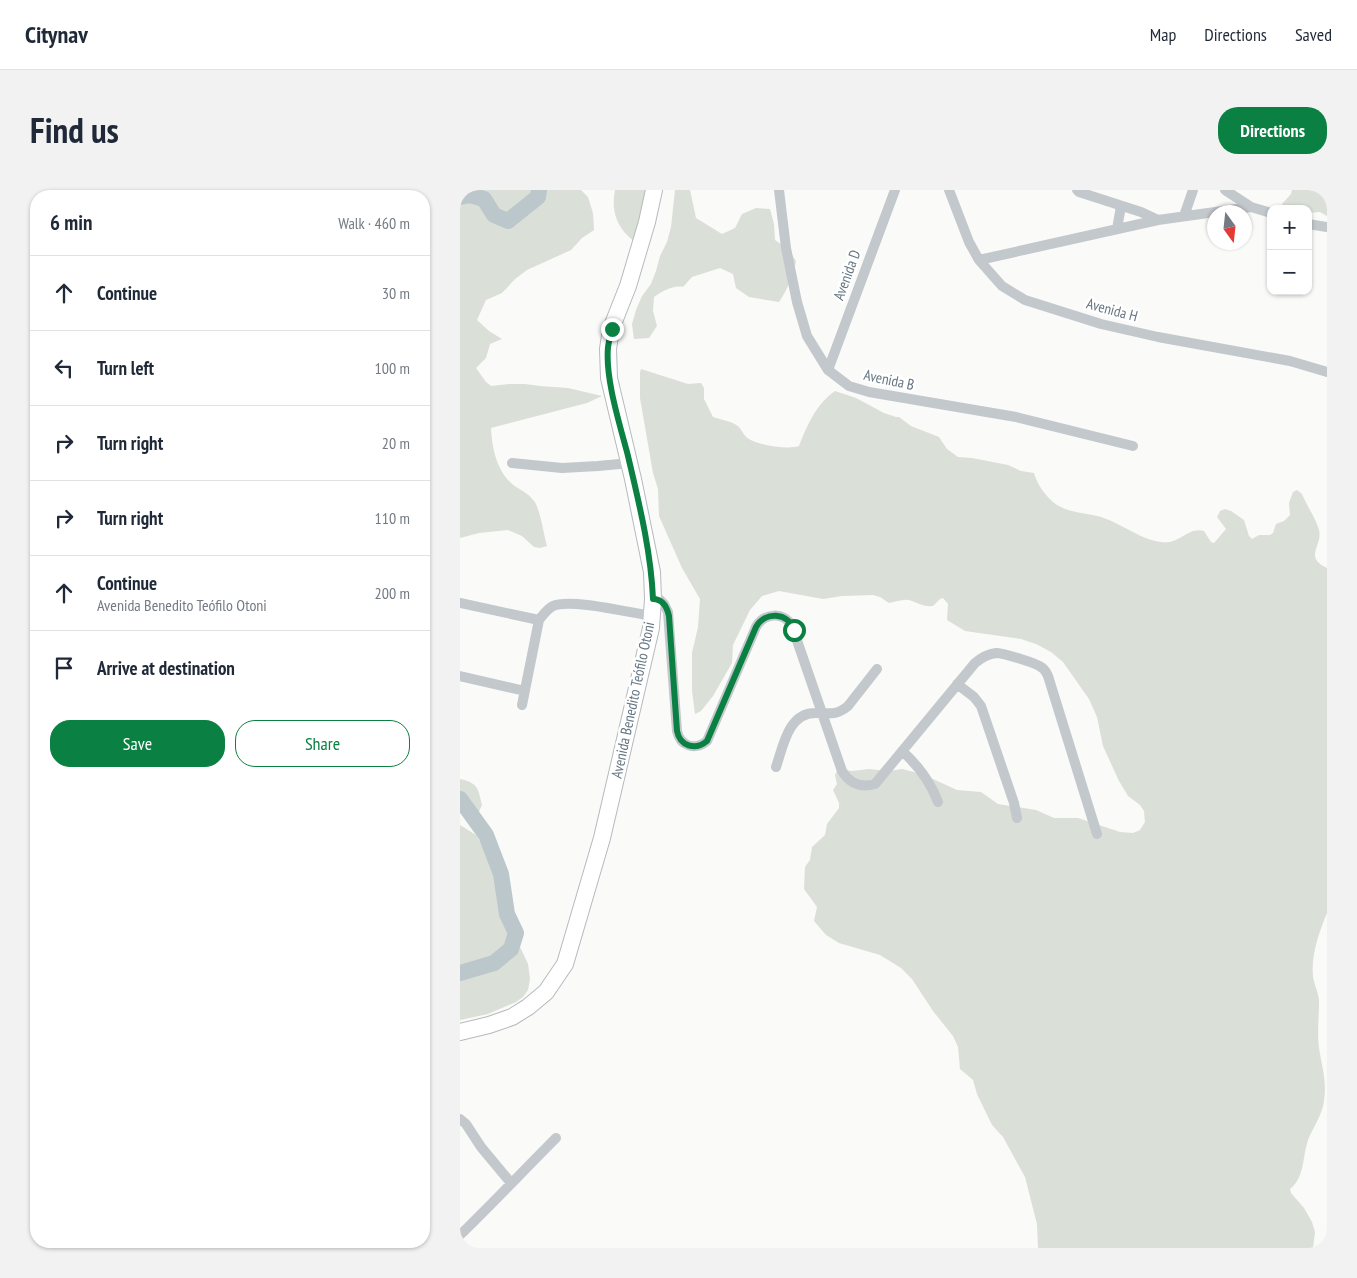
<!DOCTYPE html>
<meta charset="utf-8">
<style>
:root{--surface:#fff;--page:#f2f2f3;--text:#1f2937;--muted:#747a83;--line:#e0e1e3;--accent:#0b8043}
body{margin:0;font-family:"PT Sans Narrow",sans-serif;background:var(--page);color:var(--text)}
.controls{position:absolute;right:15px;top:15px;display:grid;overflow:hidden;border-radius:10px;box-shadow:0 1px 4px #0004}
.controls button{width:45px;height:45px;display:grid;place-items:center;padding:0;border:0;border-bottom:1px solid var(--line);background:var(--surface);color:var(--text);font:25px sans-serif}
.compass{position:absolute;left:747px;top:15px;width:45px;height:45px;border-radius:50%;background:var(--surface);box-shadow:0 1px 4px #0004;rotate:165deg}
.stop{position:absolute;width:15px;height:15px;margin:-11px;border:4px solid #0b8043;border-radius:50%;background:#fff}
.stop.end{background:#0b8043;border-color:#fff;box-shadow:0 1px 5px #0008}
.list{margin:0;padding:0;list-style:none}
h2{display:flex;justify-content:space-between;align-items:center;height:65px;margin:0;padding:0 20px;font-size:21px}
h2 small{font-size:16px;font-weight:400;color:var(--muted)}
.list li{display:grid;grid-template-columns:32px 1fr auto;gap:15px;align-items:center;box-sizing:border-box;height:75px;padding:0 20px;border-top:1px solid var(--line)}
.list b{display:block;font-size:19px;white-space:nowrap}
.list p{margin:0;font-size:16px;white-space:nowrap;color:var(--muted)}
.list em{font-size:16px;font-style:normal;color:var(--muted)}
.actions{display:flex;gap:10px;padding:15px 20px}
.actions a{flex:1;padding:11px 0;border:1px solid var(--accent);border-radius:20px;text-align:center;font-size:18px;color:var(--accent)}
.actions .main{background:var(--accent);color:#fff}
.icon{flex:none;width:28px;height:28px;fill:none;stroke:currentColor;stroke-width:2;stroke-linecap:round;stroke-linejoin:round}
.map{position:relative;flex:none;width:867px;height:1058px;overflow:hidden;border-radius:20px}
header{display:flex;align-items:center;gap:30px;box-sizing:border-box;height:70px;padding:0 25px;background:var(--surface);border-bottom:1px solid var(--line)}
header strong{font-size:24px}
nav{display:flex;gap:28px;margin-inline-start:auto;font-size:18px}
.intro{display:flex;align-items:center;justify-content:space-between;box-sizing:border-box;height:120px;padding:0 30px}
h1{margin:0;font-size:35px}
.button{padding:12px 22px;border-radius:20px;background:var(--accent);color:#fff;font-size:18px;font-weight:700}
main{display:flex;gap:30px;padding:0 30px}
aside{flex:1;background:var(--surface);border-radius:20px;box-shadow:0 1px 4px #0004}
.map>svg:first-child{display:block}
.green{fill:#dadfd7}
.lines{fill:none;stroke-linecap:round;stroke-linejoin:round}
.river{stroke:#bbc7cb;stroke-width:16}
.primary-casing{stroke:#b5babe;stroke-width:18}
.street{stroke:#c3c8cc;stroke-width:10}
.primary{stroke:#fff;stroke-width:16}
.route{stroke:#0b8043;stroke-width:6}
.labels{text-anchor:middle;stroke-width:5;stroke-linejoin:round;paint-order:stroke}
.street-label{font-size:15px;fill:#657683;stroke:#fff}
</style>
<header>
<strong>Citynav</strong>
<nav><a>Map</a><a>Directions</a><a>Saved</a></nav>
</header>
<div class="intro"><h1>Find us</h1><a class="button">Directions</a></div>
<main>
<aside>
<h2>6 min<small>Walk · 460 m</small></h2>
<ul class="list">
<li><svg class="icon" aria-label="ahead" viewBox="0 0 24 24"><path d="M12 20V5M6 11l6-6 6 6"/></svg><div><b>Continue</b></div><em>30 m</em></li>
<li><svg class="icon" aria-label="left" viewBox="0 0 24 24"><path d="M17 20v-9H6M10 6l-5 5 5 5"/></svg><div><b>Turn left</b></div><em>100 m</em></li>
<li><svg class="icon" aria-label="right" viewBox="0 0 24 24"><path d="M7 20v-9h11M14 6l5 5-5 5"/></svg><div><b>Turn right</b></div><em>20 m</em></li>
<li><svg class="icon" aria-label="right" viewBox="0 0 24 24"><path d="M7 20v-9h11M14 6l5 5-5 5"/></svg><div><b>Turn right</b></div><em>110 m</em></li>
<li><svg class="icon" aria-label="ahead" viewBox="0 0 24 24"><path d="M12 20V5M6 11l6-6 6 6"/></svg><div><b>Continue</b><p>Avenida Benedito Teófilo Otoni</p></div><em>200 m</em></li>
<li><svg class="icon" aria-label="arrive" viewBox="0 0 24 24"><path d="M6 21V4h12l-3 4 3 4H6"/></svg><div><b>Arrive at destination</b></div></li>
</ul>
<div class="actions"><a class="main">Save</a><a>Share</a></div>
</aside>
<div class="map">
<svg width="867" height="1058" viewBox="0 0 867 1058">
<rect width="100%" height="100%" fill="#fafaf8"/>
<path class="green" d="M 0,0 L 121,0 L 128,7 L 133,23 L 134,40 L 122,48 L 111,60 L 67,80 L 55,89 L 42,103 L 26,110 L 17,130 L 29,141 L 42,149 L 30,154 L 26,168 L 16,178 L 26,192 L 31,196 L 49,194 L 65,194 L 80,196 L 108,198 L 142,206 L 127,213 L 31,238 C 32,257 36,278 50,292 C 57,299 68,302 74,311 C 80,318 84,346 87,356 L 80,358 L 74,357 L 62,346 L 48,340 L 19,343 L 0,348 Z
M 155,0 L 200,0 L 182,56 C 160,44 150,25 155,0 Z
M 215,0 L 230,0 L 236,28 L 262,44 L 275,38 L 282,24 L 296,18 L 310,19 L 314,34 L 315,50 L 328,59 L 336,71 C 333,87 328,98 319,112 L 289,107 L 276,98 L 273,84 L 260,78 L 232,87 L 223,97 C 213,95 203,101 194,107 L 193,121 L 197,136 L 189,148 L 174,149 L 172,134 L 176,120 L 182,106 L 191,94 L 196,81 L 200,66 L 207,52 L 211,37 Z
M 832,0 L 867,0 L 867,26 L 860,22 L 848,23 L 848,19 L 827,19 L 822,14 L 831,4 Z
M 181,179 L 228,194 L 241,193 L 244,198 L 244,209 L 253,227 C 262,230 272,231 279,237 C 282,241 285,247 289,249 C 298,255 328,260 339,256 C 347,236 356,214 375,201 L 396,208 L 424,223 L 436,227 L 439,227 L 451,236 L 479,247 L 487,259 L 498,267 L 512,268 L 548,275 L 561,281 L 574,283 C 577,294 585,305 593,312 C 606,323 622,322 637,326 C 659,331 678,349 701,352 C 720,355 728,336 744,341 L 751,352 L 754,353 L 766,339 L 757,327 L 760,321 L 765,319 L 771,321 L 784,330 L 789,346 L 792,349 L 799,345 L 810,345 L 813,343 L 816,334 L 824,331 L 830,325 L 829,313 L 833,302 L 837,300 L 842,304 C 846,314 857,331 859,340 C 863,356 843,367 867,378 L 867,723 C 859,742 851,765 853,786 C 854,795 859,803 859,812 C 859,829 857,841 859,858 C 862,877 867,892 864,911 C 862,926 853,937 848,950 C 842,968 845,987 830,999 L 831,1003 L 844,1018 L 852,1032 L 855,1042 L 853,1058 L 578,1058 L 577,1034 L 565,987 L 543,947 L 532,935 L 517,904 L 513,890 L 500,879 L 498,857 L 493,846 L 473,821 L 452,789 L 441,778 L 420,765 L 379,753 L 366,745 L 354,731 L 357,717 L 344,699 L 345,677 L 350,670 L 352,657 L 365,645 L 367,634 L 379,618 L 379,613 L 373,600 L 377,594 L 375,585 L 378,579 L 392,581 L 409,579 L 429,581 L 442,579 L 462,584 L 497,600 L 521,602 L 538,614 L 576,620 L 594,628 L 618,628 L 660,642 L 673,643 L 680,640 L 685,632 L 684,621 L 680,615 L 668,606 L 659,591 L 643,556 L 637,527 L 629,509 L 603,472 L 591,462 L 576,454 L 561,449 L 505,441 L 487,430 L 488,414 L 483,408 L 480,409 L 473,416 C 463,417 458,413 449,410 C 443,409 435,412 429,413 L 420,407 L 413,405 L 382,406 L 363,409 L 319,401 L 302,406 L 290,420 L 273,455 L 272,473 L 253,506 L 241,521 L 235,524 L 232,501 L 232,463 L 238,437 L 240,409 L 222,378 L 199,326 L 198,299 L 193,283 L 180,208 L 180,182 Z
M 0,589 C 18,593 18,598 22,615 L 18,624 L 6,626 L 0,623 Z
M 0,635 L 16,645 L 38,679 L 48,706 L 54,744 L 68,774 L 70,789 L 68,800 L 63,807 L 56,812 L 28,824 L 0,830 Z"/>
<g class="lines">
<path class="river" d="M 0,7 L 10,5 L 24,9 L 34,25 L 48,31 L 78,7 L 79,0
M 0,609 L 26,645 L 41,684 L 47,724 L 56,743 L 51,759 L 34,773 L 0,783"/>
<defs>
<path id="primary" d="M 0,842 L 29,835 L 52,827 L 68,817 L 86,802 L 105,774 L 142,648 L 191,438 L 193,409 L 192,382 L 173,289 L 149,188 L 148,159 L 151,139 L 168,96 L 187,32 L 194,0"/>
</defs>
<use href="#primary" class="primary-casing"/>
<path class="street" d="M 319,0 L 326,58 L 337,112 L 347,146 L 368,180 L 389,196 L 409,202 L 556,227 L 673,256
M 489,0 L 509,52 L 519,70 L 542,96 L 565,110 L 641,134 L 698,147 L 830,171 L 867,182
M 617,0 L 619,2 L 681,22 L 698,30
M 765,0 L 791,17 L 811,23
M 724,26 L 733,0
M 848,34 L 867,37
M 657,39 L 661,16
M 519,70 L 698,30 L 791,17
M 368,180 L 435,0
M 52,273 L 102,278 L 138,276 L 170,273
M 193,409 L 199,409 L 204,414 L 208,422 L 217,541 C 220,556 235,561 247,551 L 296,437 C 304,423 324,421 332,436 L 382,581 C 390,594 401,598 415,594 L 515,473 C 521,468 528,464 536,463 C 543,463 576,473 581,477 C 585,479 586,482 588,486 L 637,644
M 0,413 L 79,430
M 0,486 L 65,501
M 497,494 L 514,507 L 521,516 L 554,613 L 557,628
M 62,515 L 79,430 C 83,425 87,419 93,416 C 110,408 171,423 192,426
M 442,561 C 459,576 470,591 478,612
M 316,577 C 323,557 328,523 355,523 C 369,523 376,526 388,516 L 417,479
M 0,929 L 6,934 L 21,957 L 51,993
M 0,1045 C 33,1013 64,980 96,948"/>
<use href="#primary" class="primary"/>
</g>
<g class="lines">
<path class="route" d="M 152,139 C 150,145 149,151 148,157 C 145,189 160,235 168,266 C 179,313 191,361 193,409 C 203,409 207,417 209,426 L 217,541 C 220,556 235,561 247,551 L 296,437 C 305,421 328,422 334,440"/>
</g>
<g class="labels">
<g class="street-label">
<text transform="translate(387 85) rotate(-70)" y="5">Avenida D</text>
<text transform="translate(652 120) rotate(15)" y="5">Avenida H</text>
<text transform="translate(429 190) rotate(12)" y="5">Avenida B</text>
<text transform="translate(173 510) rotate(-78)" y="5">Avenida Benedito Teófilo Otoni</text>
</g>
</g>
</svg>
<div class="controls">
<button>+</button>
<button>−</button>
</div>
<svg class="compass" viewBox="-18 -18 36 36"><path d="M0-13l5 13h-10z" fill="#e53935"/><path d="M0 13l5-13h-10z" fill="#747a83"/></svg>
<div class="stop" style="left:334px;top:440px"></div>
<div class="stop end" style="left:152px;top:139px"></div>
</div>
</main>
